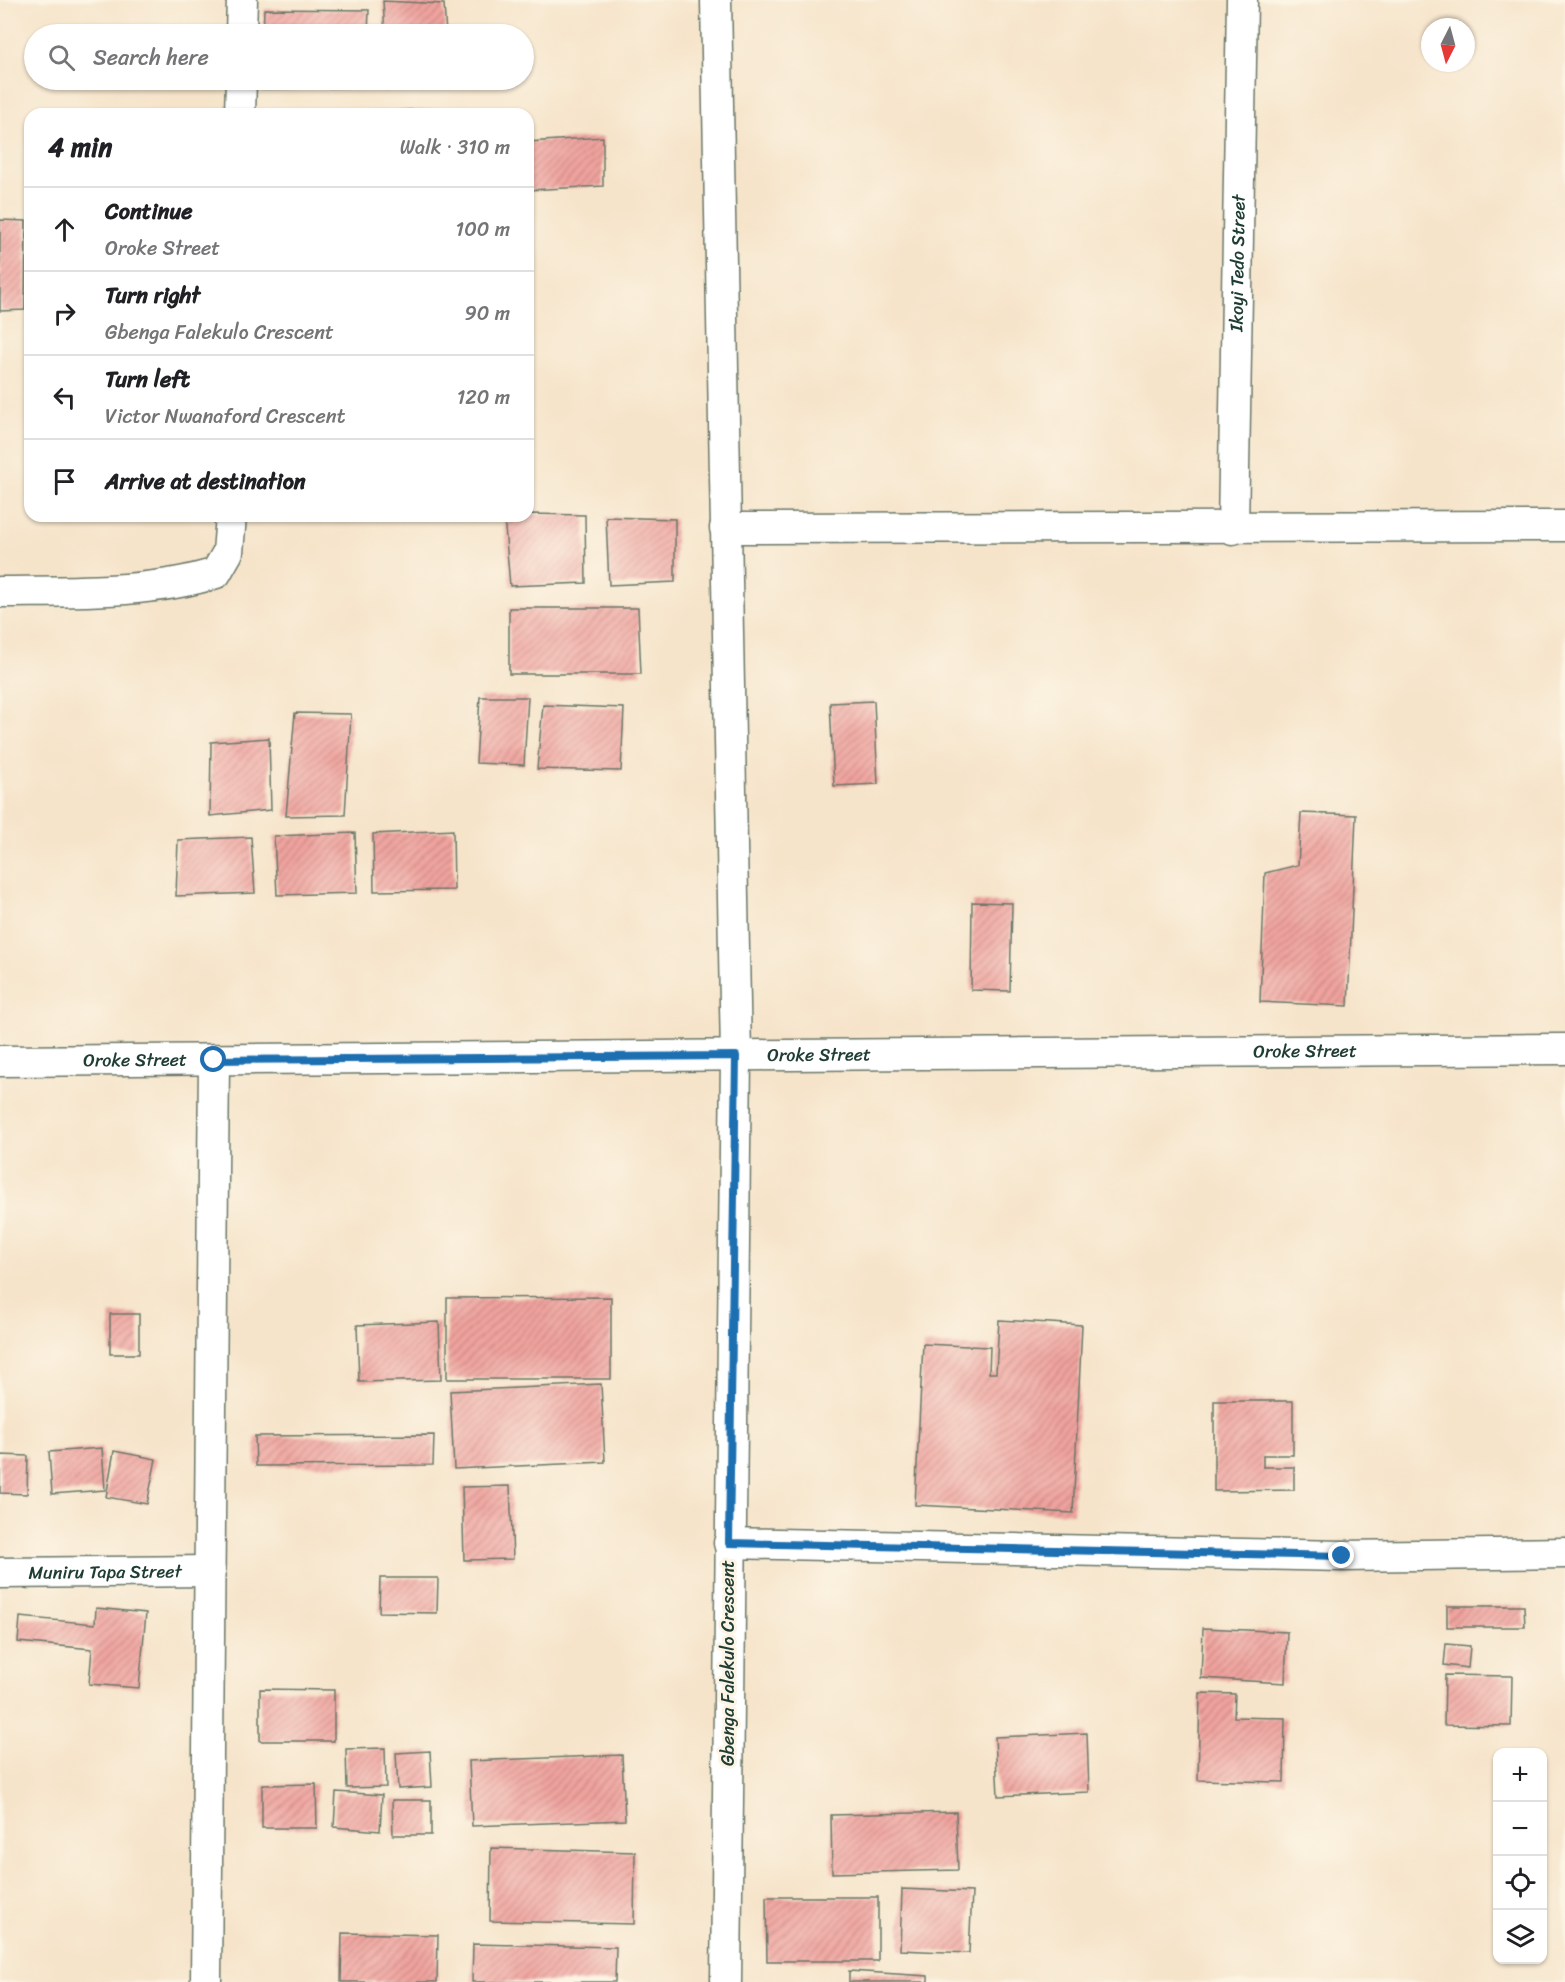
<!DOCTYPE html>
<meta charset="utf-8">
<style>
:root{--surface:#fff;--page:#f2f2f2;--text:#202124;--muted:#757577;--line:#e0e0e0}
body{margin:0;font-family:Sriracha,sans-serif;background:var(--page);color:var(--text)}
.controls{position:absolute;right:18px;bottom:18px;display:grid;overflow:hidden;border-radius:12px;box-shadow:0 2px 4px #0004}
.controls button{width:54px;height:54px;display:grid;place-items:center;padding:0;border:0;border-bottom:2px solid var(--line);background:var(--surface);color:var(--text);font:30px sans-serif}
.compass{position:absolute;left:1421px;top:18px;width:54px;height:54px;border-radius:50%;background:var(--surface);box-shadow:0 2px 4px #0004;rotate:186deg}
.stop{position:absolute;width:18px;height:18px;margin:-14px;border:4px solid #1f6fb2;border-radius:50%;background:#fff}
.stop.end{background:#1f6fb2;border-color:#fff;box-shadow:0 2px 6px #0008}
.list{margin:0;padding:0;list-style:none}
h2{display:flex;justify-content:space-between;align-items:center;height:78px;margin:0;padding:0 24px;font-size:26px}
h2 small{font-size:20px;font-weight:400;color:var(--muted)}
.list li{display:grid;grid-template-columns:39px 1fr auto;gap:18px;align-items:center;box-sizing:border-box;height:84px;padding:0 24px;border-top:2px solid var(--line)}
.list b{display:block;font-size:22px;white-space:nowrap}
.list p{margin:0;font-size:20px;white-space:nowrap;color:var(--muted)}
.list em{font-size:20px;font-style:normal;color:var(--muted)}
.icon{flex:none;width:33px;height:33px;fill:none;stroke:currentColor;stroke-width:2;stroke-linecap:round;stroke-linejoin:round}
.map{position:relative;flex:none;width:1565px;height:1982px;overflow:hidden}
.search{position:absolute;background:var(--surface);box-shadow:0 2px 4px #0004;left:24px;top:24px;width:510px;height:66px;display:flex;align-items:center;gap:15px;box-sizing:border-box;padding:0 21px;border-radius:33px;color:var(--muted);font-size:22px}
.panel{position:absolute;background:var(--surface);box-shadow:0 2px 4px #0004;left:24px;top:108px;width:510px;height:414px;border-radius:18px}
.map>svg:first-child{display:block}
.building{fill:url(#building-hatch)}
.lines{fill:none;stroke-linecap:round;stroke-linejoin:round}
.street-casing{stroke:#6a7768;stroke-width:33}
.street{stroke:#fff;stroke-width:30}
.route{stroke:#1f6fb2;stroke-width:8}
.labels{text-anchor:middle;stroke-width:6;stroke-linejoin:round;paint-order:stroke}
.street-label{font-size:18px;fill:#1f3d34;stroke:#fcf5e5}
</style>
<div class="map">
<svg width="1565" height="1982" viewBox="0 0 1565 1982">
<defs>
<pattern id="building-hatch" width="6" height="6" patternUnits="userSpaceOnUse" patternTransform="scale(1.5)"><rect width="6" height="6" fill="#f1a39f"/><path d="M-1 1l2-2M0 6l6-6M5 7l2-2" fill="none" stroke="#c38682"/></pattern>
</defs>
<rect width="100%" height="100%" fill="#fcf5e5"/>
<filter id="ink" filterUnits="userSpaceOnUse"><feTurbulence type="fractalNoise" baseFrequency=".0167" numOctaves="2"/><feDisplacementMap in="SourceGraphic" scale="12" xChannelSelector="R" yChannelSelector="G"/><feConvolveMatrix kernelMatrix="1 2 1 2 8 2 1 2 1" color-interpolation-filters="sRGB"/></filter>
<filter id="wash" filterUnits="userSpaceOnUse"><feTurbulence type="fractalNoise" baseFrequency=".008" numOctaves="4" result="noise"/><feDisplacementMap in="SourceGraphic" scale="24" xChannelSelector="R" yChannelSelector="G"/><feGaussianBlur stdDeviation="1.35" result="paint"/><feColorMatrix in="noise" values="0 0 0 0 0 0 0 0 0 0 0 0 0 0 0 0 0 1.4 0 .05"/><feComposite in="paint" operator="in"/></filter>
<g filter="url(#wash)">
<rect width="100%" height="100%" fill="#f6e4ca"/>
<g id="blocks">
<path class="building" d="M 383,1 L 444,4 L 446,34 L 385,34 Z
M 264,9 L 369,10 L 368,34 L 263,34 Z
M 262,80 L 367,80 L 366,87 L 262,89 Z
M 387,80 L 449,80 L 449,87 L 388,90 Z
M 439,109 L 438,114 L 363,114 L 363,112 Z
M 603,137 L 603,186 L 528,190 L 528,142 Z
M 0,220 L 26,221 L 25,310 L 0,311 Z
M 528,514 L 585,515 L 586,583 L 510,586 L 504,516 Z
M 606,517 L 675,519 L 675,582 L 609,585 Z
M 509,608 L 638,608 L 641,674 L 509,674 Z
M 480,697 L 528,697 L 524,765 L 476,763 Z
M 874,701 L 878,784 L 834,786 L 830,703 Z
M 543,705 L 624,708 L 621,771 L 537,769 Z
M 295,713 L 351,714 L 345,815 L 286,816 Z
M 269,738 L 271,810 L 210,816 L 211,742 Z
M 1301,813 L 1356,815 L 1348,1006 L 1260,1002 L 1265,873 L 1298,865 Z
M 453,830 L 454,890 L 374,891 L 373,834 Z
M 355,833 L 357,893 L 277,895 L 274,836 Z
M 251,837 L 255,893 L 176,896 L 178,840 Z
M 972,902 L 1012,903 L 1010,991 L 971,990 Z
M 611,1297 L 611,1379 L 447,1379 L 447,1298 Z
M 110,1314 L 139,1314 L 139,1354 L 110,1354 Z
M 999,1320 L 1082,1325 L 1073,1513 L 915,1505 L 923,1344 L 990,1347 L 989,1373 L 996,1373 Z
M 439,1322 L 441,1380 L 359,1382 L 357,1325 Z
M 601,1384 L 605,1462 L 454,1469 L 450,1391 Z
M 1214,1401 L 1293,1401 L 1293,1455 L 1263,1455 L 1263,1467 L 1294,1467 L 1294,1490 L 1214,1491 Z
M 434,1435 L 433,1465 L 256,1466 L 255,1436 Z
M 102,1448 L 105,1490 L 52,1494 L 49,1452 Z
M 114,1451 L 156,1459 L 147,1504 L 106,1497 Z
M 0,1455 L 28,1456 L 27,1494 L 0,1493 Z
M 510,1486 L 513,1559 L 464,1560 L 462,1487 Z
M 380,1578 L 438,1578 L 437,1613 L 379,1612 Z
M 1447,1606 L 1524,1606 L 1525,1627 L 1447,1627 Z
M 96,1608 L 146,1613 L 139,1688 L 89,1684 L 92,1649 L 18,1642 L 20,1617 L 95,1624 Z
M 1203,1628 L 1287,1632 L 1285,1683 L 1201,1678 Z
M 1446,1644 L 1470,1646 L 1468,1668 L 1444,1665 Z
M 1445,1675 L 1512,1676 L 1511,1726 L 1444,1725 Z
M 260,1689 L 334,1690 L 334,1741 L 260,1741 Z
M 1200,1693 L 1235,1694 L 1234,1717 L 1285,1718 L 1284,1782 L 1198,1780 Z
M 1087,1733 L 1089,1792 L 998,1796 L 995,1737 Z
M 385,1748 L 386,1787 L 347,1788 L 346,1749 Z
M 430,1751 L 432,1787 L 398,1789 L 396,1753 Z
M 622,1755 L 625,1820 L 472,1826 L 469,1761 Z
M 316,1784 L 317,1828 L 262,1828 L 262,1785 Z
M 336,1792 L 382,1795 L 380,1831 L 334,1827 Z
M 392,1800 L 431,1800 L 431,1835 L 393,1835 Z
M 956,1812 L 958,1870 L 832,1873 L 831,1815 Z
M 491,1848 L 635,1852 L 634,1924 L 490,1921 Z
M 902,1889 L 972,1892 L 969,1953 L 900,1950 Z
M 766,1897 L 878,1897 L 878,1961 L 767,1961 Z
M 342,1933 L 438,1935 L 437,1982 L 341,1982 Z
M 473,1944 L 616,1947 L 615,1982 L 472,1982 Z
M 849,1971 L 928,1976 L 928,1982 L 849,1982 Z"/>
</g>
</g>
<g filter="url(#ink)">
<use href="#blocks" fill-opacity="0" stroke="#6a7768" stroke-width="1.5"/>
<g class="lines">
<defs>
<g id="street">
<path d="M 716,0 L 736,1056 L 726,1982"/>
<path d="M 241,34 L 242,0"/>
<path d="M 240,114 L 241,80"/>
<path d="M 725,528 L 1565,526"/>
<path id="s1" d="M 1233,529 L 1242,0"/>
<path d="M 0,592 C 69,591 151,594 216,573 L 228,552 L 231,516"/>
<path id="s2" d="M 0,1061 L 1565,1049"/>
<path d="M 729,1543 L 1342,1556 L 1565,1553"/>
<path id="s3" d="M 0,1573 L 210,1571"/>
<path d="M 206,1982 L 214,1060"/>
</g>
</defs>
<use href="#street" class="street-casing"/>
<use href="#street" class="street"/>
</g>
</g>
<g class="lines" filter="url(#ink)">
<path class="route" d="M 214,1060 L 736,1056 L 729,1543 L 1342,1556"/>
</g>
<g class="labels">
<g class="street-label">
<text dy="6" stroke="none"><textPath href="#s1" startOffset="266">Ikoyi Tedo Street</textPath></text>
<text dy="6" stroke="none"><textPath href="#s2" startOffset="1305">Oroke Street</textPath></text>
<text dy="6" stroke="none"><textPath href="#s2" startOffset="819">Oroke Street</textPath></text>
<text dy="6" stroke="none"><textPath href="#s2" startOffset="135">Oroke Street</textPath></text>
<text dy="6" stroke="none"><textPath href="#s3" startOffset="105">Muniru Tapa Street</textPath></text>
<text transform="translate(728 1663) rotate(-90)" y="6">Gbenga Falekulo Crescent</text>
</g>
</g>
</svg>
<div class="controls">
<button>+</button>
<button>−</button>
<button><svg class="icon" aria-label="locate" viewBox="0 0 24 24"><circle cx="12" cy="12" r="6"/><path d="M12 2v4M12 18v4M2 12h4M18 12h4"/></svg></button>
<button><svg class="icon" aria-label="layers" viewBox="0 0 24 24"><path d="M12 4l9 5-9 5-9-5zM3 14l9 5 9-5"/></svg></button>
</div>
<svg class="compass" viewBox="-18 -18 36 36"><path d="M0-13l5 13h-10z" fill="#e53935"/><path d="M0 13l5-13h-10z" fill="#757577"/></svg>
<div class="stop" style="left:214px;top:1060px"></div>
<div class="stop end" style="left:1342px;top:1556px"></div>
<div class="search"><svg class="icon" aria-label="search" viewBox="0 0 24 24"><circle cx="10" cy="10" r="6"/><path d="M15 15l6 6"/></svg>Search here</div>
<section class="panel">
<h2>4 min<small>Walk · 310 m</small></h2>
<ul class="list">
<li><svg class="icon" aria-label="ahead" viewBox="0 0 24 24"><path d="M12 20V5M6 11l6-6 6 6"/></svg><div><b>Continue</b><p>Oroke Street</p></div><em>100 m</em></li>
<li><svg class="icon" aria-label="right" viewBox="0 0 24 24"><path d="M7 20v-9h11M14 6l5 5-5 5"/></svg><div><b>Turn right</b><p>Gbenga Falekulo Crescent</p></div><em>90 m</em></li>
<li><svg class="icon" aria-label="left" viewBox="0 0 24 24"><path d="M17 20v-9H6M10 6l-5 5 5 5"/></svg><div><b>Turn left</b><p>Victor Nwanaford Crescent</p></div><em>120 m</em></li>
<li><svg class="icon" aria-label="arrive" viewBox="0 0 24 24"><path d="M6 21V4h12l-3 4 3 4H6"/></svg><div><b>Arrive at destination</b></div></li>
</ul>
</section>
</div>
